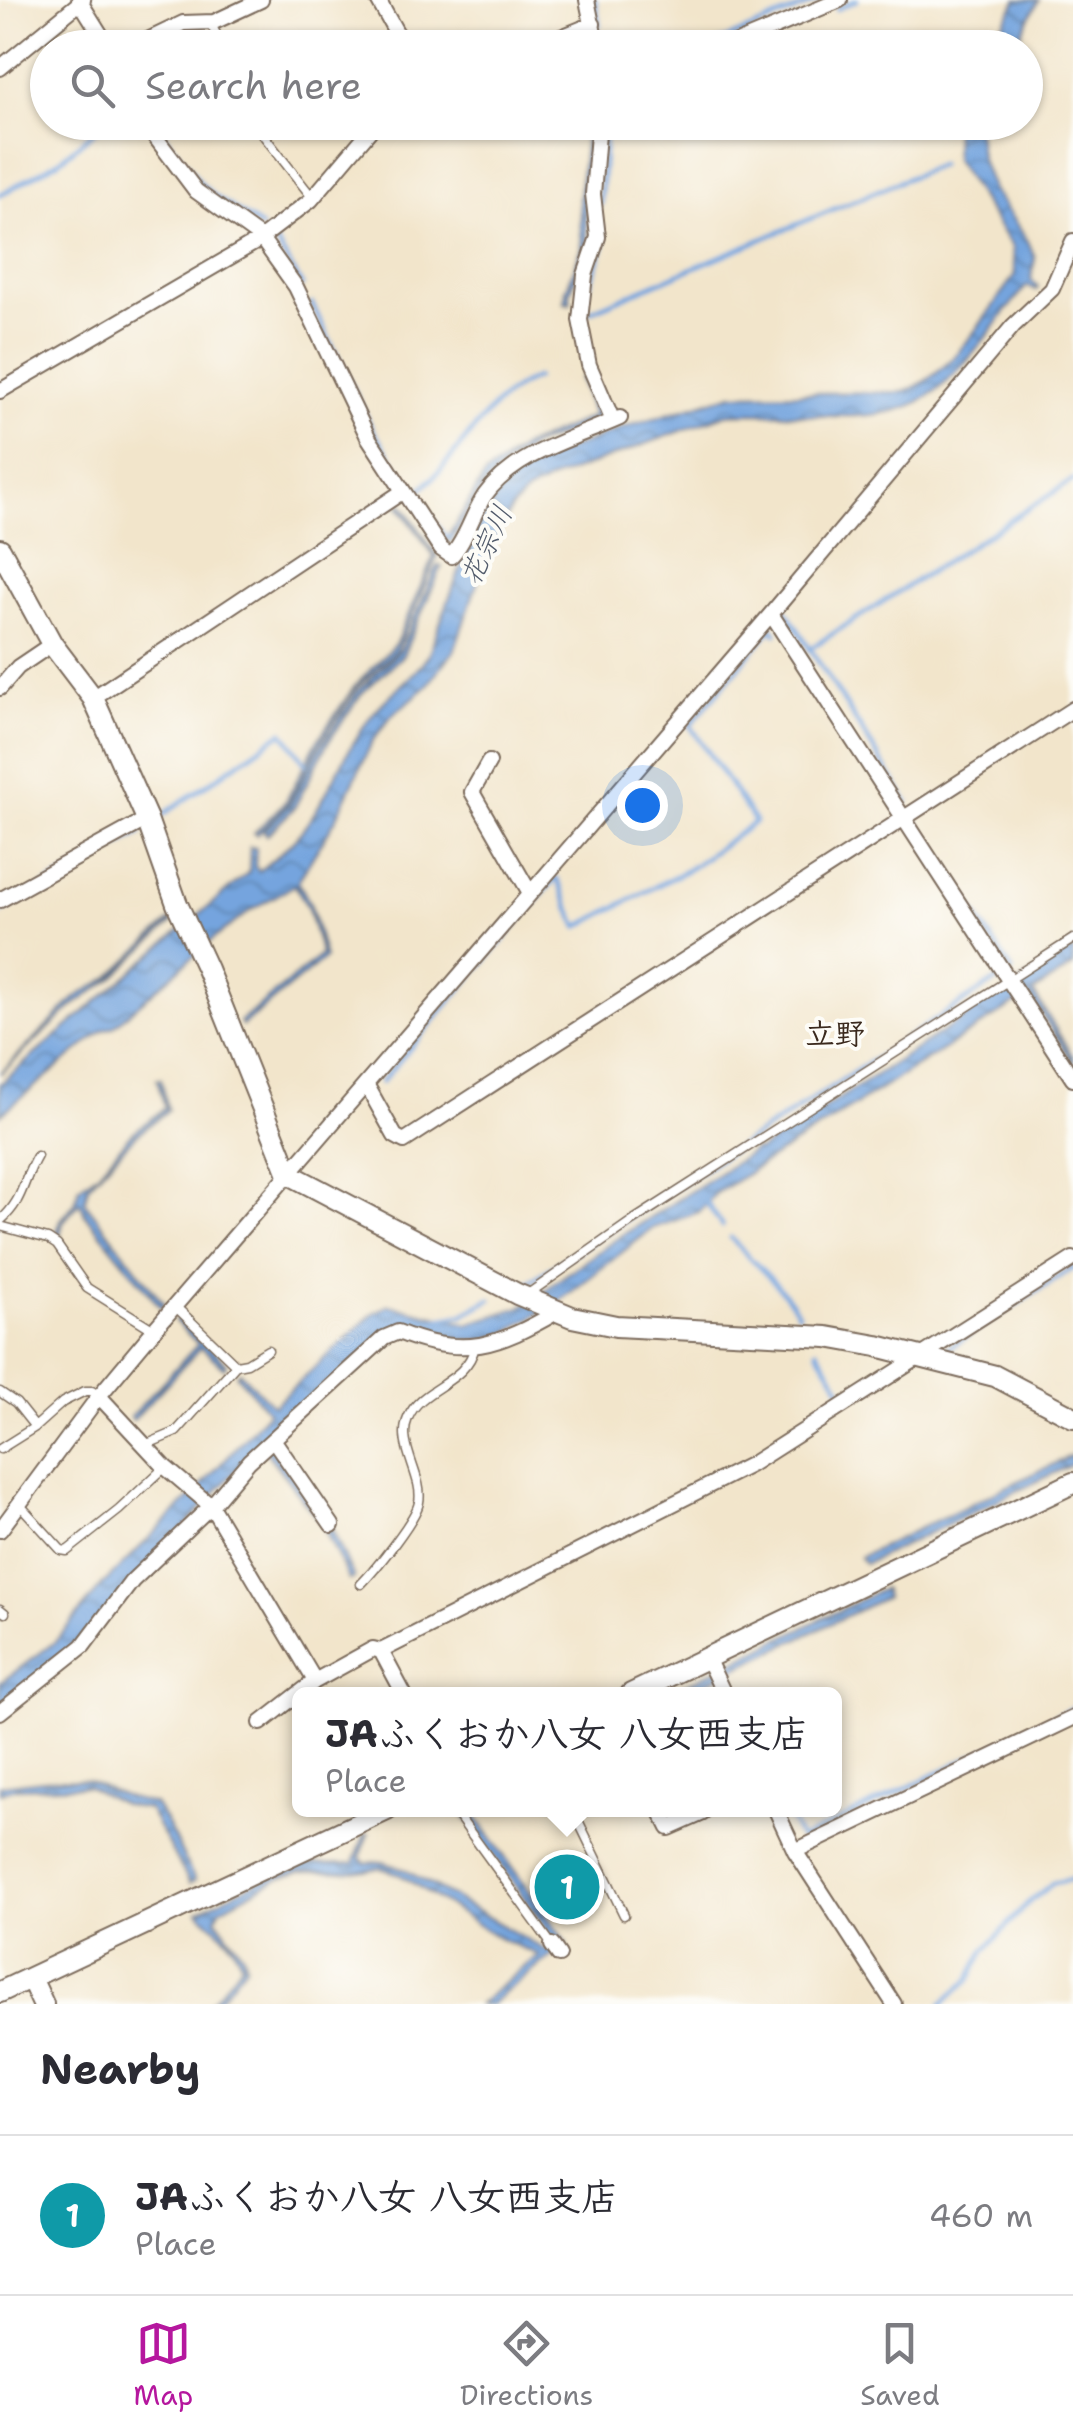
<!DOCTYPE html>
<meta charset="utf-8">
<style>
:root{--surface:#fff;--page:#f7f7f7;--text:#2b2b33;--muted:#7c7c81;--line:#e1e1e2;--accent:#b5179e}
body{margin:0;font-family:"Shantell Sans","Klee One",sans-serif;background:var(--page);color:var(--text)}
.you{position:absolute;left:642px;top:805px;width:35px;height:35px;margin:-25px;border:8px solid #fff;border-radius:50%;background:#1a73e8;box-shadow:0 0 0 15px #1a73e833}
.badge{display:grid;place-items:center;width:65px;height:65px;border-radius:50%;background:var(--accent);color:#fff;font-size:32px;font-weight:700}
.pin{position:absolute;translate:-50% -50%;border:5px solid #fff;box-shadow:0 2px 10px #0006}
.popup{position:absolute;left:292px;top:1687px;width:550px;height:130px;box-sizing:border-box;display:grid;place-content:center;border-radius:15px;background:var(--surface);filter:drop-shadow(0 2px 8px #0005);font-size:32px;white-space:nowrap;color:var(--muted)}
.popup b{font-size:38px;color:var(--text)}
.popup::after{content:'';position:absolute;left:50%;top:100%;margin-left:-20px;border:20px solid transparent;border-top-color:var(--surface)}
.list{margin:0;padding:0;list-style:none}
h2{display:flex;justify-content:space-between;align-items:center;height:130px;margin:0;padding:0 40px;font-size:42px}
h2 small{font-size:32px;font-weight:400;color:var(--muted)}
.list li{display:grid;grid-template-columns:65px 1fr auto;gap:30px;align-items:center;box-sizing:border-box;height:160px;padding:0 40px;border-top:2px solid var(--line)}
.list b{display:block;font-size:38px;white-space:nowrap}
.list p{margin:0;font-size:32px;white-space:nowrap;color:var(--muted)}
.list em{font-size:32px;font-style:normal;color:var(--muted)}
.icon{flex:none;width:55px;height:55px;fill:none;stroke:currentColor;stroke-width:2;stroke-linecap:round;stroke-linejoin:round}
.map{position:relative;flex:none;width:1073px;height:2004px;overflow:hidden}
.search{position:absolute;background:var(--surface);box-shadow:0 2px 8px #0004;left:30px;right:30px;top:30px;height:110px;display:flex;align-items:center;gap:25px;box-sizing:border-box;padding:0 35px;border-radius:55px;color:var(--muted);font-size:38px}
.sheet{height:290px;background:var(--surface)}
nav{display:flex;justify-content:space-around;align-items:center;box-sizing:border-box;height:140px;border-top:2px solid var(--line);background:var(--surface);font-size:28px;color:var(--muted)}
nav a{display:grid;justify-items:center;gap:5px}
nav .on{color:var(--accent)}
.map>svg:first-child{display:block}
.water{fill:url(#water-waves);stroke:#58677e;stroke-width:2.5}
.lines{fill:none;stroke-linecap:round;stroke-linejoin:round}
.stream{stroke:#74a4de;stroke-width:5}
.lane-casing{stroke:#7b6b5b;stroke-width:11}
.street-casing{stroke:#7b6b5b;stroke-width:18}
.secondary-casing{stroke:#7b6b5b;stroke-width:24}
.lane{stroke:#fff;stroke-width:8}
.street{stroke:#fff;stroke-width:14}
.secondary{stroke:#fff;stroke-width:20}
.labels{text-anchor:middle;stroke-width:8;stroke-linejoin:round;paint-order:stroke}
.water-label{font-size:28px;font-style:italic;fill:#525b6b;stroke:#fdfcf7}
.quarter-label{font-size:30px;font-weight:bold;fill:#3b2a1e;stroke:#fdfcf7}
</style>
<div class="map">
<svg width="1073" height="2004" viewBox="0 0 1073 2004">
<defs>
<pattern id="water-waves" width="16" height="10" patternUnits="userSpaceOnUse" patternTransform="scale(2.5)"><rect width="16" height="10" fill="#74a4de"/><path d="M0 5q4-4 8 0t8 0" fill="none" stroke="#6086b3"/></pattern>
</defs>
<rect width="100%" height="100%" fill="#fdfcf7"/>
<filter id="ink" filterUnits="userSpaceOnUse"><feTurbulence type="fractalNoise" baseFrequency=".01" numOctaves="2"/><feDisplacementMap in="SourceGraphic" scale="20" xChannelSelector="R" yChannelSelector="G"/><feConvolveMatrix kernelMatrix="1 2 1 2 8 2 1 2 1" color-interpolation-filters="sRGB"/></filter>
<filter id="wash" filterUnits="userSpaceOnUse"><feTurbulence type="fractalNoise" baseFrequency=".0048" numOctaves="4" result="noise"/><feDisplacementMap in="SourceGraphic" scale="40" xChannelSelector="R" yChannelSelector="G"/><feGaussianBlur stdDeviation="2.25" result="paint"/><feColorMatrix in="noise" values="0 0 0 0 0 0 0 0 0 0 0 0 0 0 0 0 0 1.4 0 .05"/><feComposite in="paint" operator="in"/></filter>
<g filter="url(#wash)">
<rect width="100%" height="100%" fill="#f2e5cb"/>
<path class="water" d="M 1017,0 L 1039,0 L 1014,47 L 990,47 Z
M 586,123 L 591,123 L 584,198 L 588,245 L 570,292 L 570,303 L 565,302 L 566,290 L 582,248 L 579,199 Z
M 955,123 L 976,123 L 980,157 L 992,189 L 1028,241 L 1035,258 L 1031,280 L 1038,287 L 1036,290 L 1027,286 C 995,321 969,368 930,395 C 877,433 788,407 726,414 L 552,479 L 527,492 L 511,509 L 486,557 L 454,651 L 425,688 L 391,716 L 373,740 L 336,819 L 298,881 L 311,906 L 325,958 L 242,1026 L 240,1022 L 321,955 L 308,908 L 295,885 L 251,910 L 212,940 L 113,1027 L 103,1030 L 0,1115 L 0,1084 L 249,872 L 250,847 L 256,848 L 255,867 L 259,871 C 277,856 296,841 309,821 C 332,788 345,751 369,719 C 386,695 412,680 428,656 L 475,529 L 504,486 L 532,464 L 622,428 L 733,394 L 902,392 C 953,376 984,316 1015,275 L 1012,247 L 954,159 Z
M 584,376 L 599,417 C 577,432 549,437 526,450 C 486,474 472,502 451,542 L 446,540 L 485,475 L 523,447 L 593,416 L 580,378 Z
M 402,504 L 437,556 L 402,638 L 396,650 L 356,688 L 319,744 L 289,802 L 257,835 L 254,833 L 286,801 L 317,741 L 354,687 L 396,643 L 434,556 L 399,506 Z
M 438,565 L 442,566 L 403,655 L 361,694 L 327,744 L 294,808 L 267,835 L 264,831 L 291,803 L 320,748 L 358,691 L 401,649 Z
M 171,920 L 173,922 L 113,978 L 73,1006 L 0,1074 L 76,997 L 110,977 Z
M 1073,949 L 1073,966 L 1033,992 L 1073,1057 L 1073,1063 L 1029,995 L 715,1194 L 699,1212 L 653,1228 L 558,1302 L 505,1333 L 485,1340 L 430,1339 L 400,1327 L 265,1439 L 329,1523 L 354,1578 L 349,1580 L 323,1526 L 260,1444 L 79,1642 L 0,1707 L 0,1683 L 55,1642 L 104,1583 L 192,1496 L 268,1412 L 237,1375 L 240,1372 L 273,1406 L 374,1313 L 389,1305 L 468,1324 L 521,1307 L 615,1240 L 755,1150 L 758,1151 L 970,1014 L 982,1003 L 986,1004 Z
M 157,1079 L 161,1079 L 168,1110 L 134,1137 L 88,1186 L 85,1202 L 164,1304 L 161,1308 L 85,1214 L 80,1202 L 63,1222 L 59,1238 L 55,1238 L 60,1221 L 75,1203 L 79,1187 L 98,1173 L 130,1135 L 165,1108 Z
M 178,1317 L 227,1364 L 224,1368 L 201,1347 L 133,1420 L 130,1417 L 198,1344 L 175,1321 Z
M 1073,1455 L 1073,1464 L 871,1561 L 864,1564 L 860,1557 Z
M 883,1589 L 886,1597 L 682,1694 L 666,1694 Z
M 53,1779 L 86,1780 L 128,1798 L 154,1804 L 166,1822 L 195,1880 L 190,1883 L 148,1809 L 124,1805 L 86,1786 L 16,1788 L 0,1793 L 0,1785 Z
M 461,1810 L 471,1810 L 567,1944 L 491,2004 L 479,2004 L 539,1955 L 500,1939 L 397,1873 L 380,1868 L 349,1872 L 301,1871 L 278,1878 L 220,1909 L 216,1918 L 243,1955 L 246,1965 L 215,2004 L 210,2004 L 242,1963 L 228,1939 L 198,1911 L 293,1864 L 354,1863 L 365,1834 L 369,1834 L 360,1857 L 365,1863 L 383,1862 L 405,1870 L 547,1951 L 555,1941 Z"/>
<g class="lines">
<path class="stream" d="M 595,0 L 599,25
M 837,9 L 857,0
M 705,48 L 820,0
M 745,48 L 813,19
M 154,122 L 201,184 L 214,196 L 261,227
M 0,195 L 59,161 L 105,122
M 600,204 L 606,122
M 275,241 L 302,285
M 589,286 L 604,245 L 603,235
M 312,304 L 373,431 L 415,494 C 458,462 484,397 536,378
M 590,311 L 939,165
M 420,502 L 444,535 L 450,538
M 785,609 L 907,802
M 809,649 L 1073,480
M 916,815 L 913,817 L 1012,971
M 158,818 L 283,732 L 306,764
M 0,912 L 140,833
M 381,1082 L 554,880 L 557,879 L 578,927 L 689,869 L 755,822 L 690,725 L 772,628 L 776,633
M 704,1199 L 722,1226
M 731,1238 C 753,1264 781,1284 798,1313
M 519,1282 L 526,1284 L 999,979
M 439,1319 L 462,1315 L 491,1299
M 817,1350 L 843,1392
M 945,1350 L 1073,1268
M 724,1671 L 733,1694
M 786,1810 L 799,1837 L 803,1838 L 1073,1708
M 942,2004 L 969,1980 L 984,1951 L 1027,1904 L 1053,1883 L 1073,1879"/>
</g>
</g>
<g filter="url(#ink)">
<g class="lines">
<defs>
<path id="lane" d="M 210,23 L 224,48
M 253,122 L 312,197
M 0,1221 C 24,1200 22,1182 37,1156
M 0,1226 L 48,1239 L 57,1245 L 87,1288 L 154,1330
M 528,1294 L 632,1221 L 1073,939
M 236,1365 L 247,1363 L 268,1350
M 0,1392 L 16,1403 L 35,1427
M 145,1445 L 176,1432 L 236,1365 L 175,1306
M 0,1449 L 35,1427 L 63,1402 L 85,1391 L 92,1391 L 99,1396
M 19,1504 L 61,1550 L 67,1551 L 119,1510 L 165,1467
M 361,1584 C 374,1571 417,1518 419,1502 C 424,1477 396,1445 408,1418 C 421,1386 467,1384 475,1346
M 0,1609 L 5,1613
M 454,1810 L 552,1945
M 573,1810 L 624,1915"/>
<path id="street" d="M 79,0 L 109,48
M 378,0 L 405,48
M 587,0 L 597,48
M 131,48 L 183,23 L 214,22 L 261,0
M 534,48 L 593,24
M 725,48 L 840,0
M 0,68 L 83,0
M 144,122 L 196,191 L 261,238 L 296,287 L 368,437 L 441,549 L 451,556 C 466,541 472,514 485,495 C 515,453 575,438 620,418
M 599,122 L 593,194 L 598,237 L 585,275 L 580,320 L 589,365 L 613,421
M 0,391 L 256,242 L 311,200 L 377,122
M 771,614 L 1073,1079
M 0,688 L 18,667 L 52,644
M 93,698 L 402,492
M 489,762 L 472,792 L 530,893
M 0,900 L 147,819
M 366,1084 L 395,1136 L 404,1141 L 1073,709
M 99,1396 L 165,1467 L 211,1506 L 315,1681 L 373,1649 L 381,1651 L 750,1465 L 1073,1259
M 273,1439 L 332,1525
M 0,1530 L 99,1396 L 154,1330 L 771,614 L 1013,326 L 1052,289 L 1073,241
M 381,1651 L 404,1694
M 707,1658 L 724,1694
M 0,1712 L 83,1646 L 132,1581 L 211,1506 L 249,1461 L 384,1338 L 398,1332 C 464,1359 498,1346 557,1312
M 261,1723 L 315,1681
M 660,1810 L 669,1828 L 703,1813 L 701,1810
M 776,1810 L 795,1851 L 894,2004
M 795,1851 L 1073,1718
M 552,1945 L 559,1955"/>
<path id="secondary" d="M 0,549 L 52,644 L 93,698 L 147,819 L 177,904 L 207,969 L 289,1174 L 517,1294 L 572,1317 L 616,1326 L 827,1337 L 877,1346 L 995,1376 L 1073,1417
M 631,1694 L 1073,1483
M 31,1978 L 43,2004
M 0,1992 L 387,1810"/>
</defs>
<use href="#lane" class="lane-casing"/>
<use href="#street" class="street-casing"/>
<use href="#secondary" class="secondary-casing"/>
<use href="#lane" class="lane"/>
<use href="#street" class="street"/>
<use href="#secondary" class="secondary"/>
</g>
</g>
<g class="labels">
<g class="water-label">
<text transform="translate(486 545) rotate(-65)" y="10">花宗川</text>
</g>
<g class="quarter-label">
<text x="835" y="1044">立野</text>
</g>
</g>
</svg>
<div class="you"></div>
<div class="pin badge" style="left:567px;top:1887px;background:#0f9aa8">1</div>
<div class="popup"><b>JAふくおか八女 八女西支店</b>Place</div>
<div class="search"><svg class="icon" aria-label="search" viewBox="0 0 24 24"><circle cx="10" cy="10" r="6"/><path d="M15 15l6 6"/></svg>Search here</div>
</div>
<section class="sheet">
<h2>Nearby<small></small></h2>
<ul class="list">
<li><span class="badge" style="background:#0f9aa8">1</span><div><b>JAふくおか八女 八女西支店</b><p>Place</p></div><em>460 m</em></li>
</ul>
</section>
<nav>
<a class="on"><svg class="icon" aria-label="map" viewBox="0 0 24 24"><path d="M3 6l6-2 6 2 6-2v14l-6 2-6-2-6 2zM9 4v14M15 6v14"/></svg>Map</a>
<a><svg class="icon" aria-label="directions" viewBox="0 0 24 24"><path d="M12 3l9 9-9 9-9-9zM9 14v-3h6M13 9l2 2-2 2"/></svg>Directions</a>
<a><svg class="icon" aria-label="saved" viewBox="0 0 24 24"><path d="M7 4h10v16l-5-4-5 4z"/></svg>Saved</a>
</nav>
